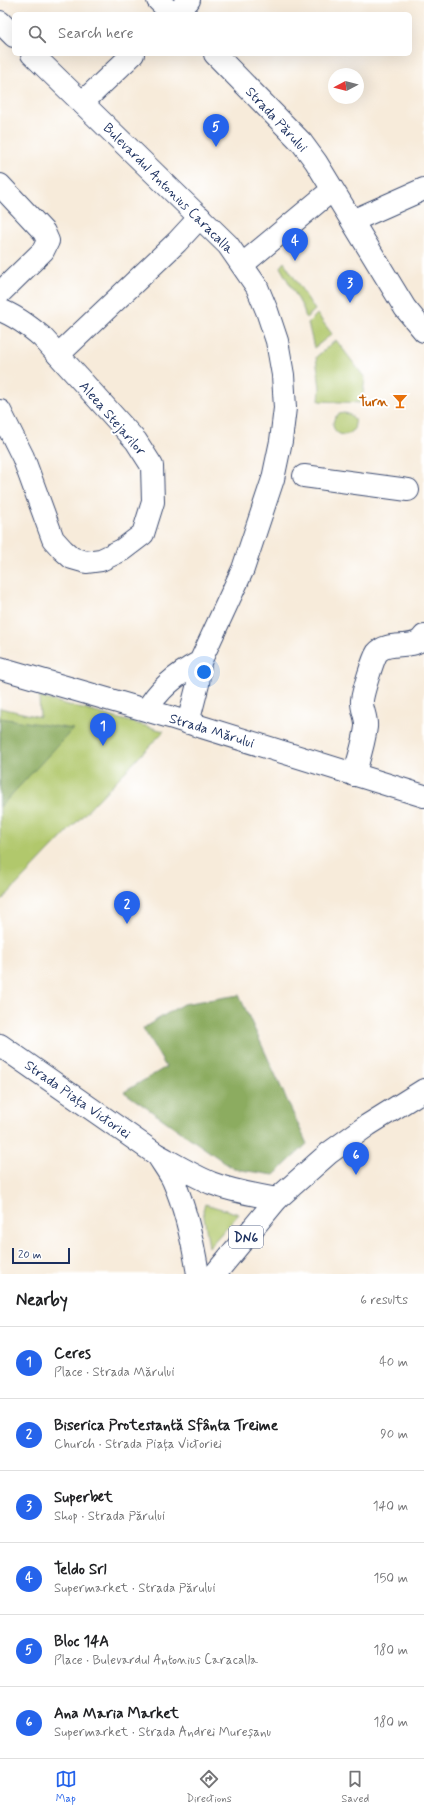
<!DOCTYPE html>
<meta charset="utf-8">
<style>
:root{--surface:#fff;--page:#f6f6f6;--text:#202124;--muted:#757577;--line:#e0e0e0;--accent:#2563eb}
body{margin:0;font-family:Mynerve,sans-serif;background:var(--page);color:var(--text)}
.compass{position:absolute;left:328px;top:68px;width:36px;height:36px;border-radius:50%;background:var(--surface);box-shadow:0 4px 16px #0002;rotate:263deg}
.scale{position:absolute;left:12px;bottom:10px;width:58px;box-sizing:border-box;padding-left:4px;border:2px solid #1b2f5e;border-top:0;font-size:11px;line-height:14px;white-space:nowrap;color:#1b2f5e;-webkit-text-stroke:3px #fff;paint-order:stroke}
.you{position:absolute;left:204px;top:672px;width:14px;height:14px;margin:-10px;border:3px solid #fff;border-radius:50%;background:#1a73e8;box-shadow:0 0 0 6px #1a73e833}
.badge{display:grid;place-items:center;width:26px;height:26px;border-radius:50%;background:var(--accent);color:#fff;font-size:13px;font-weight:700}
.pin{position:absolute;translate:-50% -33px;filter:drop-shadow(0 1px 2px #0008)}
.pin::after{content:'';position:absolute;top:21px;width:14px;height:12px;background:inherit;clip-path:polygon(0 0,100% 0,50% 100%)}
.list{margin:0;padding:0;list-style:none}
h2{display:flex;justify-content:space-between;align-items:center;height:52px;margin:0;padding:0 16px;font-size:17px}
h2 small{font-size:13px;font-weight:400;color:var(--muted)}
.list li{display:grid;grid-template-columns:26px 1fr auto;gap:12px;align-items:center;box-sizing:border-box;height:72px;padding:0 16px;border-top:1px solid var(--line)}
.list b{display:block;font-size:15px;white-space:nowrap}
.list p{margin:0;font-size:13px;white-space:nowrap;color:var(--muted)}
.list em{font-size:13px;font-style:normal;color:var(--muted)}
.icon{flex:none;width:22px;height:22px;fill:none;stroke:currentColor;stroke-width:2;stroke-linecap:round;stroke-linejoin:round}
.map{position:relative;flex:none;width:424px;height:1274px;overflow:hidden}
.search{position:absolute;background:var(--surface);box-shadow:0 4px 16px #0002;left:12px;right:12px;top:12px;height:44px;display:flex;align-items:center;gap:10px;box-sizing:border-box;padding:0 14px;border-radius:6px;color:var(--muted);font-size:15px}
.sheet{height:484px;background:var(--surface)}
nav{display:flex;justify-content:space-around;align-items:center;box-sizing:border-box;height:56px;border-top:1px solid var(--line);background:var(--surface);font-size:11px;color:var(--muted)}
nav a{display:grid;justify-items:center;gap:2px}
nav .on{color:var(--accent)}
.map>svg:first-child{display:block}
.green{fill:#b1c86c;stroke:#667c65}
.forest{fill:#8cac60;stroke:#546e5f}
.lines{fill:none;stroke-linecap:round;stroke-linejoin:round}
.minor-casing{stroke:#3c4b71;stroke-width:24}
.major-casing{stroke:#3c4b71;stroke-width:24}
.minor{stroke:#fff;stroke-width:22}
.major{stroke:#fff;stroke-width:22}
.labels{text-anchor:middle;stroke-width:4;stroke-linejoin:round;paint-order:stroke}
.shield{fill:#fff;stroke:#5f6d8e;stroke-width:1}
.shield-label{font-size:13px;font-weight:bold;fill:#1b2f5e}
.street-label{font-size:14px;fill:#1b2f5e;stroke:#fff}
.food-label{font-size:14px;font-weight:bold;fill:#c56008;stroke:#fff;text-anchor:end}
</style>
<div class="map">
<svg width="424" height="1274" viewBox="0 0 424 1274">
<rect width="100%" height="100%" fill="#fff"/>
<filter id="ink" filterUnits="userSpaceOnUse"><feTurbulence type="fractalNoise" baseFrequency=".025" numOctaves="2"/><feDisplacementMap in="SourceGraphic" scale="8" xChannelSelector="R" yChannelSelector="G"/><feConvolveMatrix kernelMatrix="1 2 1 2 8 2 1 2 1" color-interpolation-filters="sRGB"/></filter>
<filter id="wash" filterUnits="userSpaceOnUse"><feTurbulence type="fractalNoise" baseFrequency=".012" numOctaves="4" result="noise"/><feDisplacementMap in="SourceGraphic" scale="16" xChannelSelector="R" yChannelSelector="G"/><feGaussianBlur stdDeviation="0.9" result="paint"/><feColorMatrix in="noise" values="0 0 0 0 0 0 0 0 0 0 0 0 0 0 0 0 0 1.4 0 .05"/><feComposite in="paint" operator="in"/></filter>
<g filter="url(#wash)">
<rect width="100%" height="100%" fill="#f7ebda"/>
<path class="green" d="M 284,262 L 315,310 L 306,318 L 303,308 L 280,267 Z
M 317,314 L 332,334 L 314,348 L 308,323 Z
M 336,340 L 365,378 L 362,403 L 319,401 L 320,388 L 316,357 Z
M333 424a11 11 0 1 1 22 0a11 11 0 1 1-22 0Z
M 39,697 L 164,731 L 0,902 L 0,708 L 40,717 Z
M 205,1204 L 239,1214 L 209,1247 L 203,1210 Z"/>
<path class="forest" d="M 0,718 L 73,729 L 0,807 Z
M 239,995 L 307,1144 L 274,1175 L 234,1169 L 124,1092 L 166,1067 L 143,1028 L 183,1004 Z"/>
</g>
<g filter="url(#ink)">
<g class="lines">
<defs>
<path id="minor" d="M 158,0 L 172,14
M 176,14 L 189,0
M 215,54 L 302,143 L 316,162 L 405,308 L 424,331
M 83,102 L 133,54
M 0,185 L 44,232 L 48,241 L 43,251 L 0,293
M 352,221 L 424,189
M 243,264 L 332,190
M 0,310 C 16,316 29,326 42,337 L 136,441 L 152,466 L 153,502 L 143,534 L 122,550 L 101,560 L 86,562 L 72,558 L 63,550 L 53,539 L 23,457 L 0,411
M 58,355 L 177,242 L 200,217
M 304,476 L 408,490
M 354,775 C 359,759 364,743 366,727 C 367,717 361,709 362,700 C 363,692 373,659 377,653 C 388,639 415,652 424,636
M 0,1045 L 156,1154 C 174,1164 192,1175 211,1183 C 232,1191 254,1195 277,1199
M 158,1156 C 163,1164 169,1172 173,1180 C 186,1209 193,1243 198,1274"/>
<path id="major" d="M 0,22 L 14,36
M 32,54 L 228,245 L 257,287 L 267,311 L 277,341 L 283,375 L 285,408 L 281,441 L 273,479 L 243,569 L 200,662 L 198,684 L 188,723
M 0,668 L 173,718 L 424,796
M 147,710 C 159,688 177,674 200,662
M 215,1274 L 277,1199 L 329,1153 L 368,1125 L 424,1090"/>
</defs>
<use href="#minor" class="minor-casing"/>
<use href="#major" class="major-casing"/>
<use href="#minor" class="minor"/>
<use href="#major" class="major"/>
</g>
</g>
<defs>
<symbol id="bar-bare" viewBox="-9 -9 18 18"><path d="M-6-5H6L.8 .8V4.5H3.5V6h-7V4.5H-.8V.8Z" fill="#e8710a" stroke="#fff" stroke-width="2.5" paint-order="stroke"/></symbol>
</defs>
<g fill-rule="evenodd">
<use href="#bar-bare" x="389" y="390" width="22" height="22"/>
</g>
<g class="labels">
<rect class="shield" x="229" y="1226" width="34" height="22" rx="3"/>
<g class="shield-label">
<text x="246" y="1242">DN6</text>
</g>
<g class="street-label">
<text transform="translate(277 119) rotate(47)" y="5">Strada Părului</text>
<text transform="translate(169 188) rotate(45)" y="5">Bulevardul Antonius Caracalla</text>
<text transform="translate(113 418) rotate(49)" y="5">Aleea Stejarilor</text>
<text transform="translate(212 730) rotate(17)" y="5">Strada Mărului</text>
<text transform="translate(78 1099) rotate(35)" y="5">Strada Piața Victoriei</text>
</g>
<g class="food-label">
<text x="388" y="406">Turn</text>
</g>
</g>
</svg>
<svg class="compass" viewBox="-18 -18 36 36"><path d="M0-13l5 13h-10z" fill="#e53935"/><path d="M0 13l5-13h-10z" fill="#757577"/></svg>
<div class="scale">20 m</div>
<div class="you"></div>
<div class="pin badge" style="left:103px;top:746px">1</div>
<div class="pin badge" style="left:127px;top:924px">2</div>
<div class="pin badge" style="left:350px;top:303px">3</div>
<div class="pin badge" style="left:295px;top:261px">4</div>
<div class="pin badge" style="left:216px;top:147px">5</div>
<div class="pin badge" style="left:356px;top:1175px">6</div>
<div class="search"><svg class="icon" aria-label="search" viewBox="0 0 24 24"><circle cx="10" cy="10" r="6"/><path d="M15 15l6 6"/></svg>Search here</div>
</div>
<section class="sheet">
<h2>Nearby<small>6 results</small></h2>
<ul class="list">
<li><span class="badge">1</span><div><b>Ceres</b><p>Place · Strada Mărului</p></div><em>40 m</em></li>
<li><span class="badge">2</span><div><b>Biserica Protestantă Sfânta Treime</b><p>Church · Strada Piața Victoriei</p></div><em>90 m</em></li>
<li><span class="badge">3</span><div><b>Superbet</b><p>Shop · Strada Părului</p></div><em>140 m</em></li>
<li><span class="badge">4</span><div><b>Teldo Srl</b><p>Supermarket · Strada Părului</p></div><em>150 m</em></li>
<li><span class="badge">5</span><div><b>Bloc 14A</b><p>Place · Bulevardul Antonius Caracalla</p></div><em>180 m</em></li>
<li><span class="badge">6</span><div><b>Ana Maria Market</b><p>Supermarket · Strada Andrei Mureșanu</p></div><em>180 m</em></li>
</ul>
</section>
<nav>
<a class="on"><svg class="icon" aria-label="map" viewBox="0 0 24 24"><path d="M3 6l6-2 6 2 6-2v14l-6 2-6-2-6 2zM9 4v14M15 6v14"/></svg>Map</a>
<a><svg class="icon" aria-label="directions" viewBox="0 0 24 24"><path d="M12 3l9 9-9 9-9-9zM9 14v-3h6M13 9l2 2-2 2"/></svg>Directions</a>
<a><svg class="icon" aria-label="saved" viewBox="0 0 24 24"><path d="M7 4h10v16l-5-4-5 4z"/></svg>Saved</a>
</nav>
